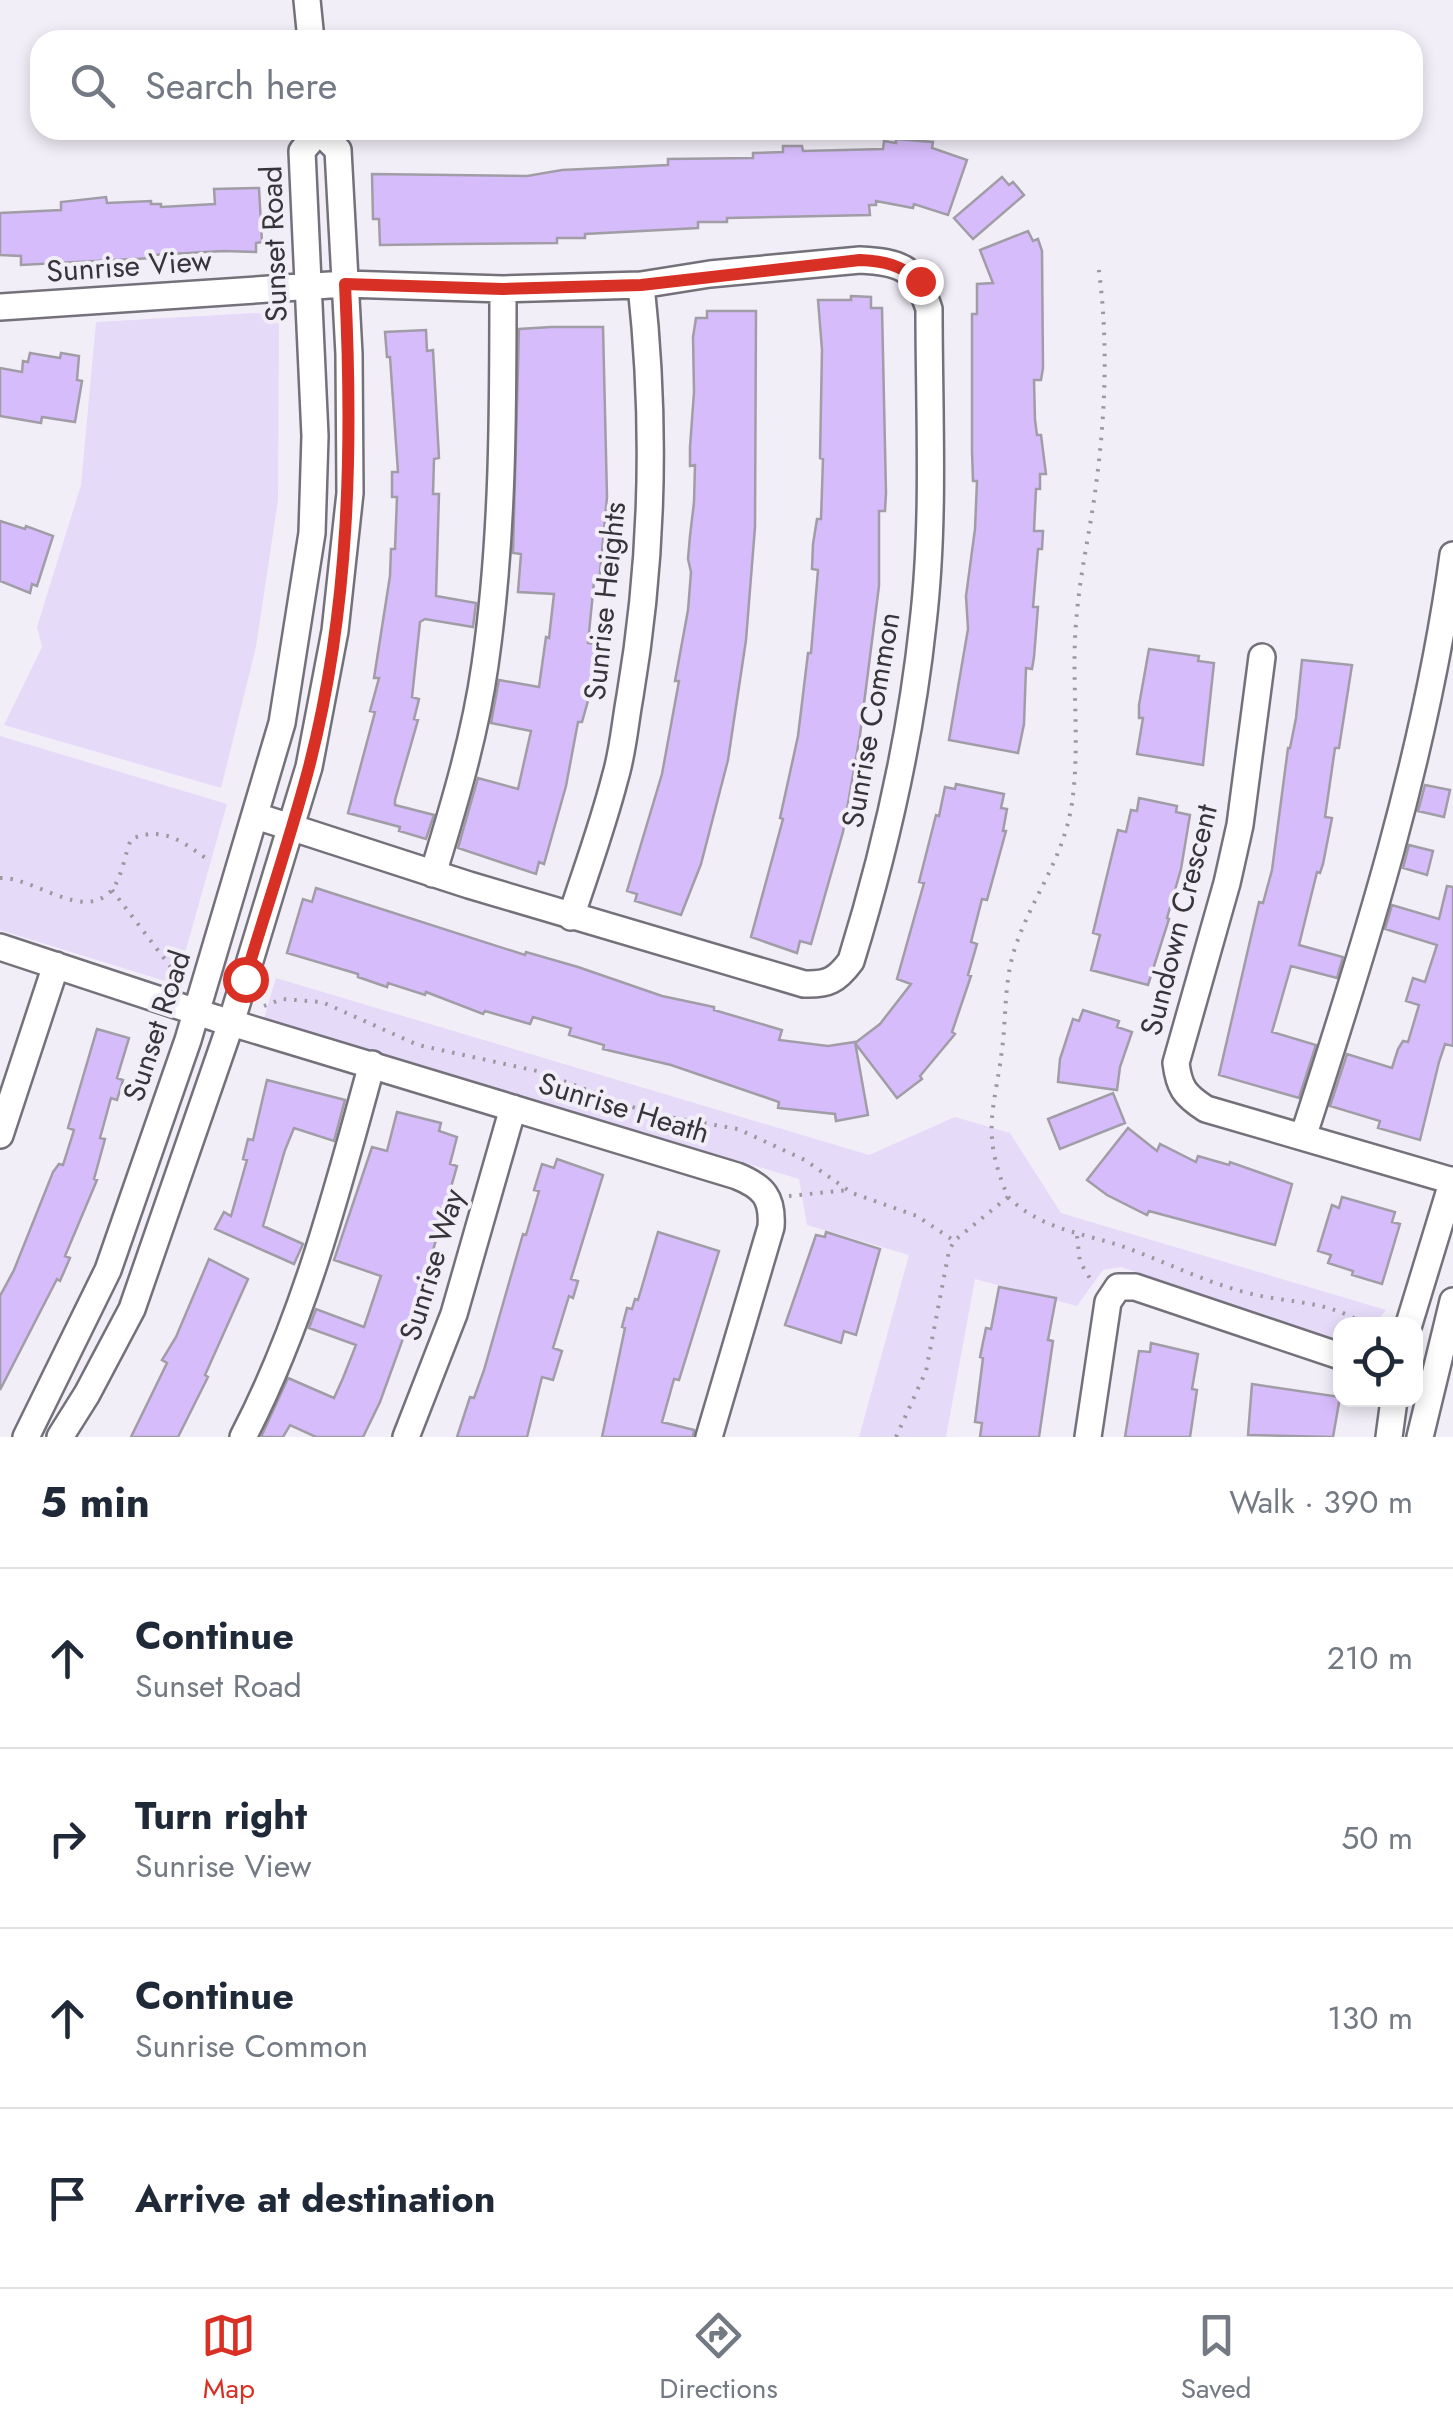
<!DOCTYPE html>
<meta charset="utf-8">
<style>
:root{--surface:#fff;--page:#f6f6f7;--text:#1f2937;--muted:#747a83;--line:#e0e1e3;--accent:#d93025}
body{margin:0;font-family:Jost,sans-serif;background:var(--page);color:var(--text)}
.controls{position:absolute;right:30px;bottom:30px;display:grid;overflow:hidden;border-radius:20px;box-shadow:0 5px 15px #0003}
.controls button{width:90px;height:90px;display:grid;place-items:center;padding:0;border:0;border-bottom:2px solid var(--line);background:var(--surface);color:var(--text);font:50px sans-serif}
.stop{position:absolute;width:30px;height:30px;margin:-22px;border:8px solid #d93025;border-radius:50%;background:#fff}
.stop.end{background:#d93025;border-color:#fff;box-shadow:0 2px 10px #0008}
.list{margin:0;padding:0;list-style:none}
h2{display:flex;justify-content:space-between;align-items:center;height:130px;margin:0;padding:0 40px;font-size:42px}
h2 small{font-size:32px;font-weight:400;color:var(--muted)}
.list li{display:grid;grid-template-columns:65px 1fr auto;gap:30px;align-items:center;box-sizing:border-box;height:180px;padding:0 40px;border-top:2px solid var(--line)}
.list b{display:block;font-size:38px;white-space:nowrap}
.list p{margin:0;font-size:32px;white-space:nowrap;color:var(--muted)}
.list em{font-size:32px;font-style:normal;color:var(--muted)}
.icon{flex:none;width:55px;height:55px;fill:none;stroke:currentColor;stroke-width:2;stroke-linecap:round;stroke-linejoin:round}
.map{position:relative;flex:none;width:1453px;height:1437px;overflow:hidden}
.search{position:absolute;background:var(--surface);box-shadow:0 5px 15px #0003;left:30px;right:30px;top:30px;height:110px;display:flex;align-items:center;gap:25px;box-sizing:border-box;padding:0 35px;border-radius:30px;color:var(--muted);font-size:38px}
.sheet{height:850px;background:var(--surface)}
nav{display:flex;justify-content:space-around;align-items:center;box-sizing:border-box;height:140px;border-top:2px solid var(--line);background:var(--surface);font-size:28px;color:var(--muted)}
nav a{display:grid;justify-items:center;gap:5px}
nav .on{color:var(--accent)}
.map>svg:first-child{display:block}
.green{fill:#e6daf9}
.building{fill:#d7bcfc;stroke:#a09da6;stroke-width:2.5}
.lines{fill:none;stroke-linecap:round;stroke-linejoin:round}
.minor-casing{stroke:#74717a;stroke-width:30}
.path{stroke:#9c98a0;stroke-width:4;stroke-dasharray:2.5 8;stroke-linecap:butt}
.minor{stroke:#fff;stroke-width:25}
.route{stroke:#d93025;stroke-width:12}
.labels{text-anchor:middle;stroke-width:8;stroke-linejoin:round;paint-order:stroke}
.street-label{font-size:30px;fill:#373539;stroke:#f2eef8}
</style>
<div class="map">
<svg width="1453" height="1437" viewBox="0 0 1453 1437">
<rect width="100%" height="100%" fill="#f2eef8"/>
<path class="green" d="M 254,313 L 263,314 L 279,324 L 278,500 L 256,647 L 221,788 L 4,725 L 42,647 L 37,627 L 81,485 L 96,322 Z
M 0,736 L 227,804 L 183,960 L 175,978 L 165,981 L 0,930 Z
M 276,978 L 869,1155 L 955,1117 L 1010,1133 L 1061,1213 L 1386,1310 L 1375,1324 L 1340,1324 L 1340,1340 L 1121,1267 L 1103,1270 L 1077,1306 L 975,1279 L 946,1437 L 859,1437 L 909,1255 L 807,1225 L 799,1179 L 264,1018 Z"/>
<path class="building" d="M 896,139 L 933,142 L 932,148 L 967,160 L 948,215 L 914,204 L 913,208 L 876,201 L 876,205 L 869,205 L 870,215 L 727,218 L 727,222 L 698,222 L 698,228 L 585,234 L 585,238 L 557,238 L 557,243 L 454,244 L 380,245 L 379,219 L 373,219 L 372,174 L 527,176 L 562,170 L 668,165 L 668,159 L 753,158 L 753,153 L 783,152 L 783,146 L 802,146 L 803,151 L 883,149 L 884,141 L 896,143 Z
M 1002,177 L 1009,185 L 1013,182 L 1024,195 L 973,239 L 954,218 Z
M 259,188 L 262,242 L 256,243 L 256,252 L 224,251 L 153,255 L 153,258 L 21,265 L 21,256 L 0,255 L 0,213 L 61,210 L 61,202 L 106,197 L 107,203 L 151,201 L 151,204 L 161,204 L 161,207 L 215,204 L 214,189 Z
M 1028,231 L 1033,241 L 1038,239 L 1042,251 L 1043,368 L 1041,380 L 1034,380 L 1035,420 L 1037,435 L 1041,435 L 1046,474 L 1040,474 L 1040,489 L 1036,489 L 1034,531 L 1043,531 L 1042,549 L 1038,549 L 1033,607 L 1038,607 L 1034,657 L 1032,669 L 1026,668 L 1024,724 L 1018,753 L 949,740 L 968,629 L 966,596 L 975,529 L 977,481 L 973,481 L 972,451 L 972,314 L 977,314 L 977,284 L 993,283 L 980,250 Z
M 851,296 L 871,297 L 871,308 L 882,308 L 886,493 L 885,511 L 879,511 L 879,586 L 860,735 L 843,832 L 811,944 L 800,941 L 797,953 L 751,937 L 783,819 L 780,818 L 798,736 L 808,653 L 811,653 L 818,570 L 812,569 L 813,544 L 817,519 L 821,519 L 823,459 L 820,458 L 822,350 L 818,300 L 851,300 Z
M 707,311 L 756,311 L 755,527 L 746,640 L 728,760 L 701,864 L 681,915 L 635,901 L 637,894 L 627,891 L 662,774 L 679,681 L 675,681 L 688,610 L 691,572 L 688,559 L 690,536 L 694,502 L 695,465 L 690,466 L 690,447 L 694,392 L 693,337 L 696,318 L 707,318 Z
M 551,327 L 603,327 L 607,497 L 599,583 L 594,582 L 588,643 L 595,644 L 591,690 L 582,722 L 578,722 L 566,786 L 544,864 L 539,862 L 536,874 L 458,848 L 478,778 L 518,789 L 531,731 L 491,723 L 499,680 L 539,687 L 546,637 L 549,638 L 554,594 L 518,592 L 521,554 L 513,553 L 519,329 Z
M 426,330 L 427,351 L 433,350 L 439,458 L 434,459 L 433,494 L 439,494 L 436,596 L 476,603 L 473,627 L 425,619 L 420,622 L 412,697 L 419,699 L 414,719 L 418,720 L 395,800 L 395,805 L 434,815 L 426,839 L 399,831 L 400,827 L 348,813 L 375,712 L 370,711 L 379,678 L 374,678 L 390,576 L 391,549 L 395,549 L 397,497 L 392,497 L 392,472 L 398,472 L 390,357 L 387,357 L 385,332 Z
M 30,353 L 60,358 L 61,353 L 79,356 L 77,380 L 82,381 L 75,422 L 42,417 L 41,423 L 0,416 L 0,368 L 22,372 L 23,361 L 28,362 Z
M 0,521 L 25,529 L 26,526 L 53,536 L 37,586 L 32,584 L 30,593 L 0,581 Z
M 1149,649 L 1199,656 L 1198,661 L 1214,663 L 1203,765 L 1137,754 L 1143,718 L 1139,718 L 1139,705 Z
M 1302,660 L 1352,665 L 1339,748 L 1335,748 L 1325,817 L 1332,818 L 1323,864 L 1320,873 L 1317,872 L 1299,945 L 1343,957 L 1337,978 L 1291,966 L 1272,1032 L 1316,1045 L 1299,1098 L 1219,1075 L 1259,902 L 1263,903 L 1272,870 L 1288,748 L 1290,748 L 1296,718 Z
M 956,784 L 1004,794 L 1001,808 L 1007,809 L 1003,831 L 1006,831 L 987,900 L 982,899 L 971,942 L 977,944 L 968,975 L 971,976 L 952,1032 L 955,1034 L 920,1076 L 922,1079 L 897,1098 L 855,1043 L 880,1024 L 911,984 L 897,979 L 924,883 L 919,882 L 936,815 L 939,816 L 945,787 L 955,789 Z
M 1425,785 L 1450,790 L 1444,817 L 1418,811 Z
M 1139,798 L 1177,806 L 1176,812 L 1190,815 L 1181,869 L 1167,918 L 1169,919 L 1148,985 L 1091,970 L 1100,935 L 1093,933 L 1118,830 L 1126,832 L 1131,810 L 1137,811 Z
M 1409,845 L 1433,851 L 1427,875 L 1403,868 Z
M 1447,886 L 1453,887 L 1453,1046 L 1445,1044 L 1439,1062 L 1420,1140 L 1378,1128 L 1380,1121 L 1330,1106 L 1347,1054 L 1392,1068 L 1398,1049 L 1403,1041 L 1408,1042 L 1419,1005 L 1406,1001 L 1413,978 L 1425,982 L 1437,945 L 1385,929 L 1392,905 L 1439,919 Z
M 316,888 L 525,955 L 526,952 L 578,967 L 662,996 L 714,1007 L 714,1010 L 782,1030 L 779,1040 L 828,1046 L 855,1042 L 868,1115 L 836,1121 L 835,1114 L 778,1108 L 779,1102 L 671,1065 L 603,1049 L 604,1045 L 569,1035 L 571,1028 L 533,1017 L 530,1024 L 485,1011 L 483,1014 L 426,992 L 425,995 L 388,983 L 387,987 L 358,977 L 358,974 L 287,953 L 303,899 L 312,902 Z
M 1083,1010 L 1119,1021 L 1117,1027 L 1132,1032 L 1120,1067 L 1117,1090 L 1058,1082 L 1060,1059 L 1073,1019 L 1079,1021 Z
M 97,1029 L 129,1038 L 117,1078 L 123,1080 L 117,1100 L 111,1098 L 100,1138 L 105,1139 L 94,1179 L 97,1180 L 65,1256 L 70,1258 L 60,1281 L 57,1279 L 0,1390 L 0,1296 L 14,1270 L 53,1172 L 59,1164 L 63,1165 L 74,1130 L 68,1128 Z
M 267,1080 L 345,1100 L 334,1141 L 294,1128 L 285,1150 L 263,1226 L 303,1244 L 294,1264 L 215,1229 L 224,1212 L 231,1216 L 247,1160 L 243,1159 L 248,1139 L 253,1140 Z
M 1113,1093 L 1125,1123 L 1060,1149 L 1048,1119 Z
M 397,1112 L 441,1123 L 439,1131 L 457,1137 L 450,1164 L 457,1166 L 426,1275 L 380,1402 L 363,1437 L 316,1437 L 290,1425 L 283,1437 L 261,1437 L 288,1378 L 334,1398 L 343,1378 L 356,1345 L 309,1328 L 316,1309 L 364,1327 L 381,1276 L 334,1260 L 372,1147 L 387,1151 Z
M 1128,1128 L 1157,1151 L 1160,1144 L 1196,1162 L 1198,1156 L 1229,1165 L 1230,1162 L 1292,1184 L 1275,1245 L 1149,1211 L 1147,1215 L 1107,1195 L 1087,1180 Z
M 557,1159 L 603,1175 L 571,1279 L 578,1281 L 573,1298 L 569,1296 L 553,1348 L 562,1351 L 553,1380 L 542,1377 L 527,1437 L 457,1437 L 470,1397 L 474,1398 L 484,1370 L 523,1234 L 526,1235 L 539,1191 L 534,1190 L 542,1164 L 554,1168 Z
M 1342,1197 L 1395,1212 L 1392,1222 L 1400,1224 L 1382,1284 L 1352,1275 L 1353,1271 L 1328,1263 L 1331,1255 L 1318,1251 L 1332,1205 L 1339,1208 Z
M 658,1232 L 719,1251 L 679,1380 L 674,1379 L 662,1422 L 694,1430 L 693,1437 L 602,1437 L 625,1328 L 622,1327 L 627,1308 L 632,1309 L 635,1299 L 638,1300 Z
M 826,1232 L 880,1249 L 856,1335 L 844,1331 L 841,1343 L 785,1325 L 816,1235 L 825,1237 Z
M 209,1259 L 248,1279 L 205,1375 L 208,1377 L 178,1437 L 131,1437 L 167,1363 L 162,1360 L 176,1337 Z
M 999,1287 L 1056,1298 L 1048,1340 L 1053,1341 L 1039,1437 L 980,1437 L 982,1423 L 975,1422 L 983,1358 L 980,1357 L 986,1328 L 991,1329 Z
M 1151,1343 L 1198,1354 L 1192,1389 L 1197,1390 L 1190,1437 L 1125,1437 L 1139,1351 L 1150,1352 Z
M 1252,1384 L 1340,1397 L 1333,1437 L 1248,1435 Z"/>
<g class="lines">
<defs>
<path id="minor" d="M 307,0 L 311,40
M 0,307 L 345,284 L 503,289 L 641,285 L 710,274 L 860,260 C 902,262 916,268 929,309 C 929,413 935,520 923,623 C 911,737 885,851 851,961 C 837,980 828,985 804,984 L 469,885 L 256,816
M 1262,657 L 1240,825 L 1227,883 L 1176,1063 C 1179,1087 1184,1095 1206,1109 L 1453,1181
M 433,874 C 454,805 475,736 485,665 C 503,540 503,415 503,289
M 571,917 C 586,871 603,825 615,778 C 623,752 625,723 630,696 C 653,560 656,422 641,285
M 0,947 L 215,1018 L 737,1176 C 764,1187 773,1198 771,1227 L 709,1437
M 0,1135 L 56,965
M 1303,1137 C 1365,947 1426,754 1453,555
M 1409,1324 L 1453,1180
M 26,1437 L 108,1270 L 188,1040 L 282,723 L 312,533 L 315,436 L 302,151 L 319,131
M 60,1437 L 87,1394 L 132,1309 L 231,1023 L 309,767 L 335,631 L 350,493 L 349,354 L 338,150 L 319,131
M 243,1437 C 304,1320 337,1191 372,1064
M 406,1437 L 454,1314 L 513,1108
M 1088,1437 L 1108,1302 L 1118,1287 L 1135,1287 L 1340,1356
M 1389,1437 L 1394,1400
M 1420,1437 L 1453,1301"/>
</defs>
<use href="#minor" class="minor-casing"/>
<path class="path" d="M 0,878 C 32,876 83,922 111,891 C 122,878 125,854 131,839 C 165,825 184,843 211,862
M 112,890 L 173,970 L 175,979
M 264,1006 L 282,999 L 322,1002 L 418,1045 L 537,1071 L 651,1114 L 738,1129 L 805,1160 L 852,1193 L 917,1216 L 953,1240
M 541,1093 L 547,1074
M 789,1196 L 848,1190
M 1008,1197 C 1045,1233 1090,1233 1135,1251 C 1174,1266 1210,1284 1252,1294 C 1289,1303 1331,1301 1363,1324
M 1077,1236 L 1080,1262 L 1091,1280
M 896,1437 L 926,1371 L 949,1251 L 954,1241 L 1008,1197 C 979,1129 996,1108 1003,1041 C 1006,1011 1005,980 1014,951 C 1031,897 1063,862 1072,803 C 1081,740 1070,675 1077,612 C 1081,567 1092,522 1097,477 C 1106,408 1108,333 1098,264"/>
<use href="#minor" class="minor"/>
</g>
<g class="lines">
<path class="route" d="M 245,979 C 266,909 290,839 309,767 C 350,608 353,447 345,284 L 503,289 L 641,285 L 860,260 C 885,261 900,265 920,281"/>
</g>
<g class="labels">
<g class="street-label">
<text transform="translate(274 244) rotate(-92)" y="10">Sunset Road</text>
<text transform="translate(129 266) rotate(-4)" y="10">Sunrise View</text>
<text transform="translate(605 601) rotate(-84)" y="10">Sunrise Heights</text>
<text transform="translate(871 720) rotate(-80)" y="10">Sunrise Common</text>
<text transform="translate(1179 920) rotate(-76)" y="10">Sundown Crescent</text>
<text transform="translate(157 1026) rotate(-72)" y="10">Sunset Road</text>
<text transform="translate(624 1108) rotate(17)" y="10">Sunrise Heath</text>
<text transform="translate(432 1265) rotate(-73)" y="10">Sunrise Way</text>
</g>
</g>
</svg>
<div class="controls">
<button><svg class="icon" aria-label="locate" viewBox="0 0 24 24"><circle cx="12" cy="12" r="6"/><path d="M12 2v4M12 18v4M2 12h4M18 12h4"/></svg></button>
</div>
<div class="stop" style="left:245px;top:979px"></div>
<div class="stop end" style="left:920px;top:281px"></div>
<div class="search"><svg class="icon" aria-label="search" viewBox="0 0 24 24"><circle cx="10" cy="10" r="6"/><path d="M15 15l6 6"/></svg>Search here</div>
</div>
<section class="sheet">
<h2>5 min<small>Walk · 390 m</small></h2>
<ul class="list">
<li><svg class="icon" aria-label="ahead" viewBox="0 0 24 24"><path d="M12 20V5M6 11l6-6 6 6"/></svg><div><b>Continue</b><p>Sunset Road</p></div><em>210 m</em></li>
<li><svg class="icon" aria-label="right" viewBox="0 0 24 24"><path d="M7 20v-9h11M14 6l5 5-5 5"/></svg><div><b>Turn right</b><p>Sunrise View</p></div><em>50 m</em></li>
<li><svg class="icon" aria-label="ahead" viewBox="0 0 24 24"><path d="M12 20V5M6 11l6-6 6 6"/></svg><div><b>Continue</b><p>Sunrise Common</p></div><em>130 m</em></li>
<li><svg class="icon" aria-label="arrive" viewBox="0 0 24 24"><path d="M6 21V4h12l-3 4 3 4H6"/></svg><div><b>Arrive at destination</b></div></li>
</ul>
</section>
<nav>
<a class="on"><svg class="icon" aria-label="map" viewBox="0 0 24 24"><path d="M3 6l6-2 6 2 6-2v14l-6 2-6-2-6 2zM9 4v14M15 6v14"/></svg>Map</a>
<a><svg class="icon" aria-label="directions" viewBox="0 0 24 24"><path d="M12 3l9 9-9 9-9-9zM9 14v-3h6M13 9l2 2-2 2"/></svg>Directions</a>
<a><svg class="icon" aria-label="saved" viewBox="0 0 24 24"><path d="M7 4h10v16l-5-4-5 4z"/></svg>Saved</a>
</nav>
